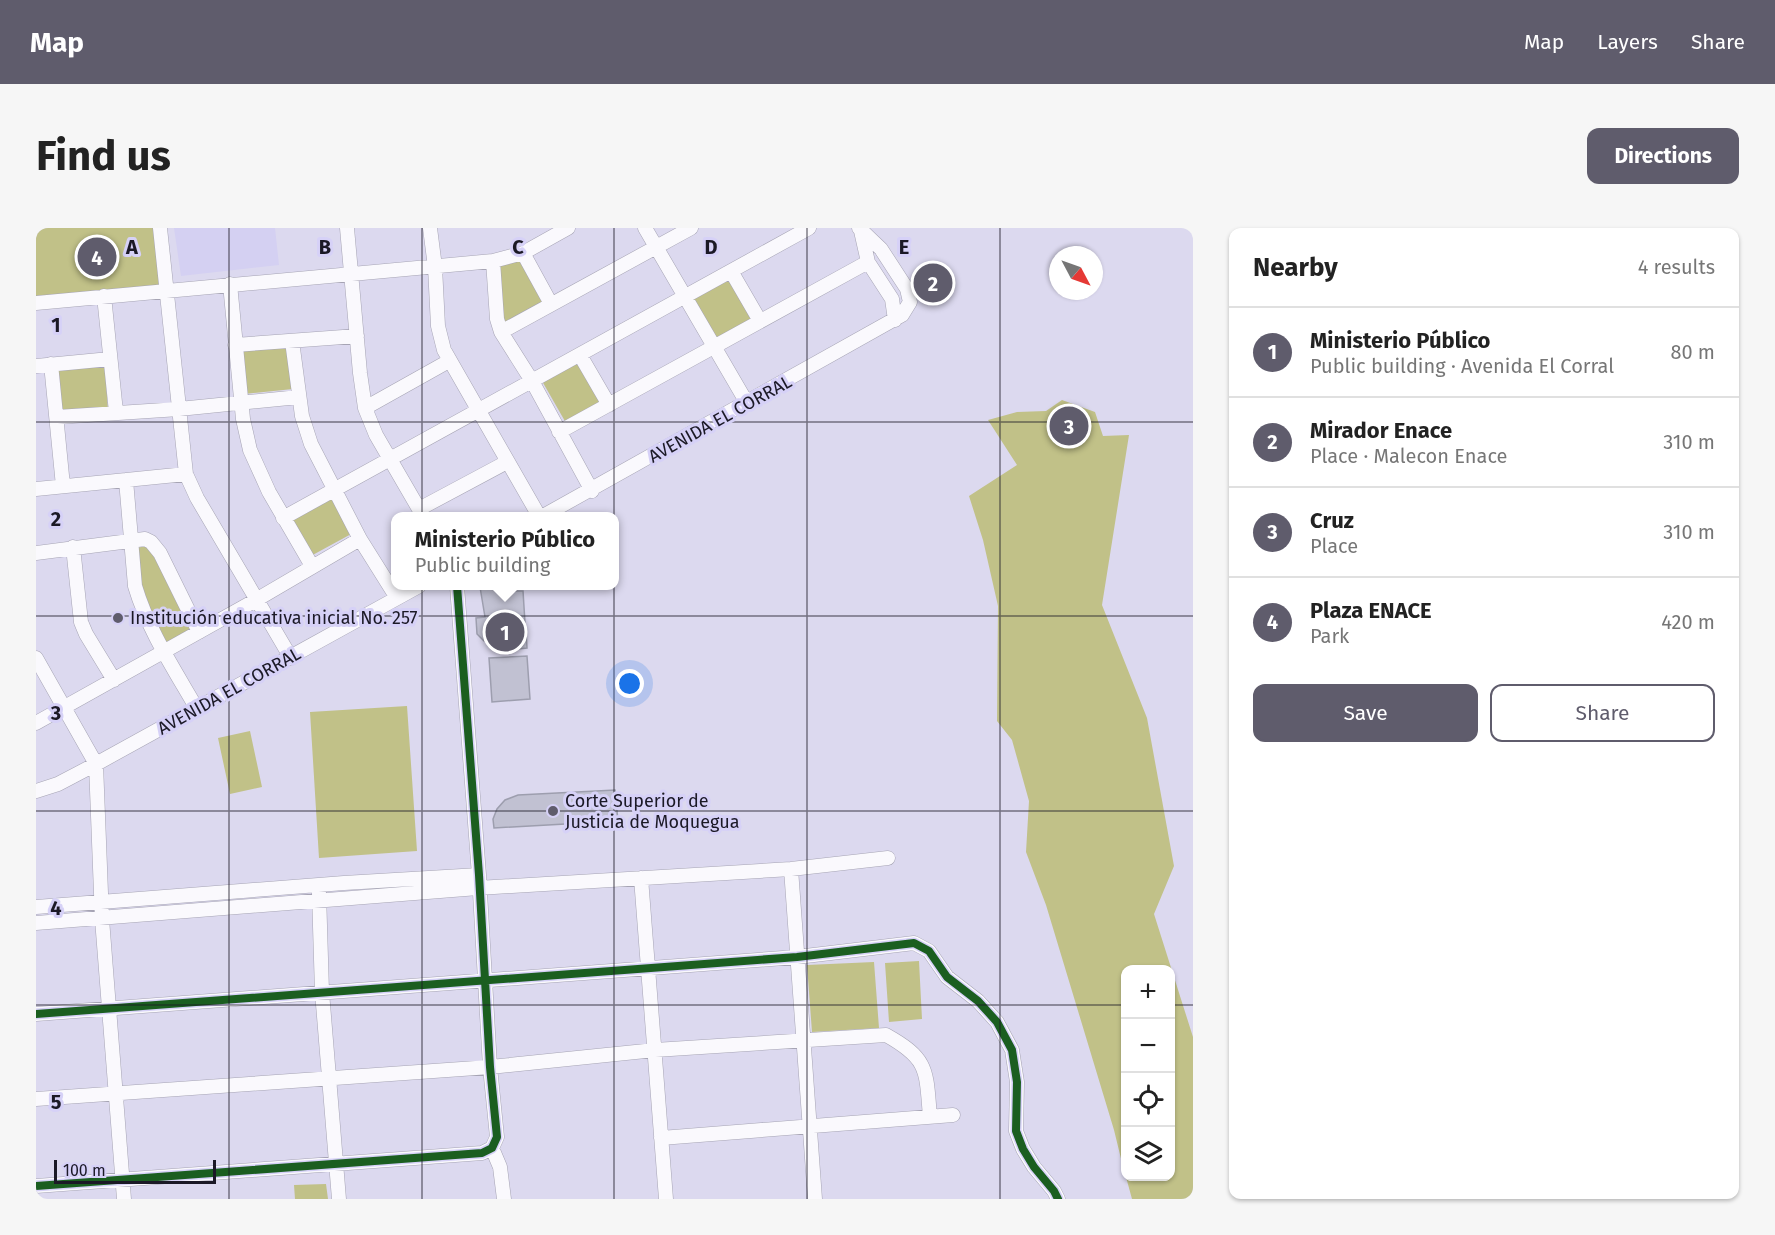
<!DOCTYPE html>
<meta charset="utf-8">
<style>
:root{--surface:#fff;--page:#f6f6f6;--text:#222;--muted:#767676;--line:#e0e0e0;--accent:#5f5c6c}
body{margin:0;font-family:"Fira Sans",sans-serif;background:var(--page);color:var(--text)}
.controls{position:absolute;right:18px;bottom:18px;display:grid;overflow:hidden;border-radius:12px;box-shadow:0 2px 4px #0004}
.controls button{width:54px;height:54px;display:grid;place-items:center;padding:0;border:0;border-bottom:2px solid var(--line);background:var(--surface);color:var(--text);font:30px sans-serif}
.compass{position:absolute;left:1013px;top:18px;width:54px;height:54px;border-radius:50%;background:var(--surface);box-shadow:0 2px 4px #0004;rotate:131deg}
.scale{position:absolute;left:18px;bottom:15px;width:162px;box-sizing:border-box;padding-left:6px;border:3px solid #1b1926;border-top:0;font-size:16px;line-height:21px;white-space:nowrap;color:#1b1926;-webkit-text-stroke:4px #d6d1f7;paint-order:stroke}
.you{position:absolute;left:594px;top:456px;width:21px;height:21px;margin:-15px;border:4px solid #fff;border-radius:50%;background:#1a73e8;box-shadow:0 0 0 9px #1a73e833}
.badge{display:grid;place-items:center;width:39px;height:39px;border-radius:50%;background:var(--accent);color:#fff;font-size:20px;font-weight:700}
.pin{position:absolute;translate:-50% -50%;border:3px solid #fff;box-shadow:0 2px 6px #0006}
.popup{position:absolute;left:355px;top:284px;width:228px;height:78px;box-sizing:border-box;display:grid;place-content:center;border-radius:12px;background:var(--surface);filter:drop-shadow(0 2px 4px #0005);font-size:20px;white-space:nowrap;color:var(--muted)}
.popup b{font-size:22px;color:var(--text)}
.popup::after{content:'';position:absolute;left:50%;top:100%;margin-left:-12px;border:12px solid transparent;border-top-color:var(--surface)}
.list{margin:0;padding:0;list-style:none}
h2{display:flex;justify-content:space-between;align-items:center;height:78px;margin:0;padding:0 24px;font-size:26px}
h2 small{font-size:20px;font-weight:400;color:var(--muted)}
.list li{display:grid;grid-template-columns:39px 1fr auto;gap:18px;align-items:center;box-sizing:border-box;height:90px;padding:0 24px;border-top:2px solid var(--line)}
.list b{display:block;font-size:22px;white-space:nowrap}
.list p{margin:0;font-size:20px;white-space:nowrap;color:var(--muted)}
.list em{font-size:20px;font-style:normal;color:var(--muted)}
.actions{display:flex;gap:12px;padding:18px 24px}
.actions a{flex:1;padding:14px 0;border:2px solid var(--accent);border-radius:12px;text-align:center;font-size:21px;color:var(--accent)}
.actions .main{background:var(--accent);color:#fff}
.icon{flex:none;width:33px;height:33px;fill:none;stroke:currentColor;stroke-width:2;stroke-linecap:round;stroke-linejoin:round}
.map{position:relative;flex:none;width:1157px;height:971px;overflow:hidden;border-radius:12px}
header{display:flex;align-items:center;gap:36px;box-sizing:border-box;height:84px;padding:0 30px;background:var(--accent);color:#fff}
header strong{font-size:28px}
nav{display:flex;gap:33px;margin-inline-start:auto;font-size:21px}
.intro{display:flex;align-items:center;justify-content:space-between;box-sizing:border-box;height:144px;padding:0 36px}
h1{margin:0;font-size:42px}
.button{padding:15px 27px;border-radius:12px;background:var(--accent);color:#fff;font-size:21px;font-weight:700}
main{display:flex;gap:36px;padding:0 36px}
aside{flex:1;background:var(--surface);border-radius:12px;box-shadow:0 2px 4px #0004}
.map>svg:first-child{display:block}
.built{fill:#d4d0f2}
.green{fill:#c1c188}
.building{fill:#c1c1d2;stroke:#9d9eae;stroke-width:1.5}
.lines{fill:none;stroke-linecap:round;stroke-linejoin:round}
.minor-casing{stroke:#a6a4b4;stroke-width:15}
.minor{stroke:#faf9fd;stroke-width:14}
.cycleway-casing{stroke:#d6d1f7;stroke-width:11}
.cycleway{stroke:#1b5e20;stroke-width:8}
.grid{fill:none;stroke:#1b1926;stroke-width:1.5;stroke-opacity:0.55}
.poi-dot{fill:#5f5c6c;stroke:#d6d1f7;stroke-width:2}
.labels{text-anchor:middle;stroke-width:6;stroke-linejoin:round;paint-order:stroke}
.street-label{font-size:18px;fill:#1b1926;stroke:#d6d1f7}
.poi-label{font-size:18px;fill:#1b1926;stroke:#d6d1f7;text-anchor:start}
.grid-label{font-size:20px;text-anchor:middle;font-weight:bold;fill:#1b1926;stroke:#d6d1f7;stroke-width:6;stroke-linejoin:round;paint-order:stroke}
</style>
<header>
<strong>Map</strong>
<nav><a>Map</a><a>Layers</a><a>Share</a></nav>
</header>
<div class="intro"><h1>Find us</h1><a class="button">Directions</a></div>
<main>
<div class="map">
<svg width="1157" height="971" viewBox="0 0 1157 971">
<rect width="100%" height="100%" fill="#dcd9ef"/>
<path class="built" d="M 138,0 L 239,0 L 243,37 L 145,48 Z"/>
<path class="green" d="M 0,0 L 119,0 L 124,57 L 0,70 Z
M 485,30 L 510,76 L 467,100 L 461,37 Z
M 694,46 L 719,92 L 678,115 L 652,71 Z
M 253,117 L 257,161 L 208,166 L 203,123 Z
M 541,133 L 565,175 L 530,195 L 506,153 Z
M 69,135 L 72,184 L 23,190 L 18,140 Z
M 1026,172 L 1059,184 L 1067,208 L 1093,207 L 1066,377 L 1111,490 L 1138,638 L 1118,686 L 1157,809 L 1157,971 L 1096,971 L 1090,949 L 1134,948 L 1134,742 L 1090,742 L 1089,947 L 1078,902 L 1010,677 L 990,624 L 993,573 L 976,512 L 961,493 L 962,378 L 947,312 L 933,268 L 981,237 L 952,192 L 981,184 L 1010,183 Z
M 297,268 L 317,305 L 273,329 L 252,293 Z
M 112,318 L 158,402 L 129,418 L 106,372 L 99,320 Z
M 371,478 L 381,623 L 283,630 L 274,484 Z
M 214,503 L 226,559 L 194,566 L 182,510 Z
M 883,733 L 886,791 L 853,794 L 849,735 Z
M 838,734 L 843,800 L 776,804 L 771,737 Z
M 290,956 L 292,971 L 259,971 L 258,957 Z"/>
<path class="building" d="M 472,358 L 473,363 L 487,363 L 489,395 L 484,395 L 484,403 L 490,403 L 491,420 L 482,421 L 481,411 L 448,413 L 441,406 L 440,390 L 449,389 L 444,359 Z
M 491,428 L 494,471 L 456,474 L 453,430 Z
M 579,562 L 582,593 L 458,600 L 457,591 L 461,581 L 469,572 L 482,567 Z"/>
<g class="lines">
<defs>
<path id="minor" d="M 124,0 L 150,246 L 161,270 L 255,430
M 311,0 L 324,145 L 329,180 L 340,207 L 387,288
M 394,0 L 399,39 L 402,98 L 408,122 L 503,288
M 609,0 L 711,175
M 825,3 L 832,34 L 856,71 L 859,92
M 487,25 L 515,76
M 457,33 L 461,91 L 465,104 L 496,153 L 556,263
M 695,43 L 724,93
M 194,56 L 207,191 L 214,222 L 233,264 L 276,338
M 68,68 L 80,184
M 0,75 L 457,33 L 487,25 L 532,0
M 465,104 L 655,0
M 256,113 L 266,188 L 275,216 L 324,311 L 361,370
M 199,117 L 321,108
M 544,127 L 573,177
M 15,136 L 27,258
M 0,138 L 74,131
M 329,180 L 413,133
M 21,189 L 143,181 L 263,169
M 523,204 L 832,34
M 90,252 L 99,358 C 112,402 138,441 161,481
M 0,261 L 150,246
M 383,281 L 471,234
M 507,288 L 866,87 L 874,74 L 871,61 L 845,21 L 823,0
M 247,290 L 773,0
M 37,319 L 45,394 L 50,406 L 78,452
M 0,325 L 109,311 L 115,314 L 124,325 L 163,404
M 0,430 L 60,536 L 66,691 L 88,971
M 0,495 L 220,372 L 324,311
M 0,563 L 22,556 L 60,536 L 383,358
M 755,641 L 779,971
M 605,650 L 630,971
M 283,665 L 286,764 L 303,971
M 0,679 L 308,655 L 443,647
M 0,695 L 442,660 L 755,641 L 852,630
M 0,786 L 761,729 L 878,715 L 893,723 L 911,749 L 942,773 L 961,794 L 976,822 L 981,854 L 980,903 L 987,921 L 998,939 L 1018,963 L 1022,971
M 0,871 L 454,839 L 619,822 L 850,807 C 893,831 890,842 894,889
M 625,910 L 917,887
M 456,920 L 464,939 L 468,971
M 0,958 L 446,925 L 456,920 L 461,909 L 454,839 L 443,647 L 421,358"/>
</defs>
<use href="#minor" class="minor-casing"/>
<use href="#minor" class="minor"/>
<defs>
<path id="cycleway" d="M 0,786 L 761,729 L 878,715 L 893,723 L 911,749 L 942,773 L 961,794 L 976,822 L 981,854 L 980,903 L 987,921 L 998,939 L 1018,963 L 1022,971
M 0,958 L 446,925 L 456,920 L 461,909 L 454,839 L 443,647 L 421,358"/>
</defs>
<use href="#cycleway" class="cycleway-casing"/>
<use href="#cycleway" class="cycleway"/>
</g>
<path class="grid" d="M 193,0 L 193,971M 386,0 L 386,971M 578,0 L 578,971M 771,0 L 771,971M 964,0 L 964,971M 0,194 L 1157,194M 0,388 L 1157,388M 0,583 L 1157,583M 0,777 L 1090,777M 1134,777 L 1157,777"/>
<g class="poi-dot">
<circle cx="82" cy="390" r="6"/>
<circle cx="517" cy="583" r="6"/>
</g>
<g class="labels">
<g class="street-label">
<text transform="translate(684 191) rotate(-29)" y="6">AVENIDA EL CORRAL</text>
<text transform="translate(193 463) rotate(-29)" y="6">AVENIDA EL CORRAL</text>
</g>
<g class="poi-label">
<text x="94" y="396">Institución educativa inicial No. 257</text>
<text x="529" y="579">Corte Superior de<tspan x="529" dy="21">Justicia de Moquegua</tspan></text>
</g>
</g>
<g class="grid-label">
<text x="96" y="26">A</text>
<text x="289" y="26">B</text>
<text x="482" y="26">C</text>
<text x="675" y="26">D</text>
<text x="868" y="26">E</text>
<text x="20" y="104">1</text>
<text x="20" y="298">2</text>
<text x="20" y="492">3</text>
<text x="20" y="687">4</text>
<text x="20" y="881">5</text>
</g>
</svg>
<div class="controls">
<button>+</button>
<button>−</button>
<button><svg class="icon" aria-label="locate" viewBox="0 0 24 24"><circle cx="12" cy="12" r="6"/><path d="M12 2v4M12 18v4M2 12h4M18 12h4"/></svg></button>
<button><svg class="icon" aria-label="layers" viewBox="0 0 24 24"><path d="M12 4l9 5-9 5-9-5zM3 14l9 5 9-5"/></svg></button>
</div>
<svg class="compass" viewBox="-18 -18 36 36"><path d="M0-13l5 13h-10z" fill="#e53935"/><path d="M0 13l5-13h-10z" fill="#767676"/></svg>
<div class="scale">100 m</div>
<div class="you"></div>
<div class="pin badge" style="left:469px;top:404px">1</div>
<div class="popup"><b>Ministerio Público</b>Public building</div>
<div class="pin badge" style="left:897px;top:55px">2</div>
<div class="pin badge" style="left:1033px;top:198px">3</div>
<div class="pin badge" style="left:61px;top:29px">4</div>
</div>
<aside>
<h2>Nearby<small>4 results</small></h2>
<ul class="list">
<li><span class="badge">1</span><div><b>Ministerio Público</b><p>Public building · Avenida El Corral</p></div><em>80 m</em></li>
<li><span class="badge">2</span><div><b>Mirador Enace</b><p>Place · Malecon Enace</p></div><em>310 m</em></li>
<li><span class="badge">3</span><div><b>Cruz</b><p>Place</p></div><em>310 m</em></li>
<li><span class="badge">4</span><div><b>Plaza ENACE</b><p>Park</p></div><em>420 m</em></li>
</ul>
<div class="actions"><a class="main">Save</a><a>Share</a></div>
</aside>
</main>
